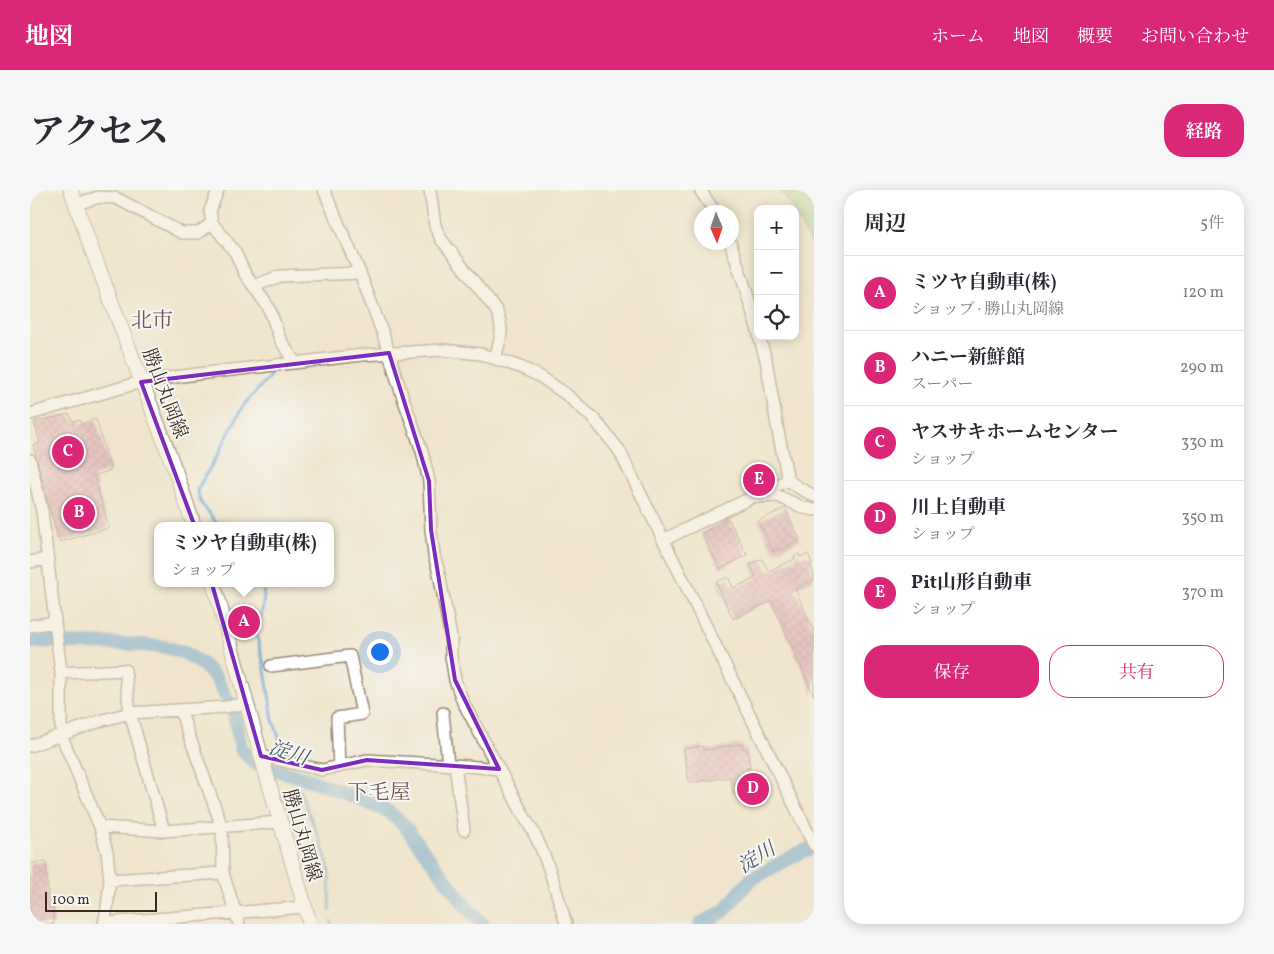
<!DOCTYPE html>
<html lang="ja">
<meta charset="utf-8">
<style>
:root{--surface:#fff;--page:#f7f7f7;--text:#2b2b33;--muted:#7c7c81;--line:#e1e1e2;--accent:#db2777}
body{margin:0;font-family:Vollkorn,"Noto Serif JP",serif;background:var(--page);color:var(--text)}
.controls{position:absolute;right:15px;top:15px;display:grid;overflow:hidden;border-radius:10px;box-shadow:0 2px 12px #0003}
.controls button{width:45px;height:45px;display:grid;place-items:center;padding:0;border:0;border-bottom:1px solid var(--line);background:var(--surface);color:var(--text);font:25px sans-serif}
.compass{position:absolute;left:664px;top:15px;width:45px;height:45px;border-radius:50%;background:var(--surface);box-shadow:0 2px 12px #0003;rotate:178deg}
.scale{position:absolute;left:15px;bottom:12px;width:112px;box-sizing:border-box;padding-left:5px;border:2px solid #3b2a1e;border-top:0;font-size:14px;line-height:18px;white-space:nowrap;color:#3b2a1e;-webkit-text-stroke:4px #f6f6f2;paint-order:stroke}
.you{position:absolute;left:349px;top:461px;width:18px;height:18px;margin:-12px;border:4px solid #fff;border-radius:50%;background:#1a73e8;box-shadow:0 0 0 8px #1a73e833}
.badge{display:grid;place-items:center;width:32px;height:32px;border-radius:50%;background:var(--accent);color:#fff;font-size:16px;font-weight:700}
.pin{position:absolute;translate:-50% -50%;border:2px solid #fff;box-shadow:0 1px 5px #0006}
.popup{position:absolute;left:124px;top:332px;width:180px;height:65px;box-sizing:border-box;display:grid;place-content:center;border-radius:10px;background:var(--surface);filter:drop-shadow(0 1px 4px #0005);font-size:16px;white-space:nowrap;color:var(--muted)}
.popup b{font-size:19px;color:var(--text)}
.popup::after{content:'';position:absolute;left:50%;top:100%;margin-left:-10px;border:10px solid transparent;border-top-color:var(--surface)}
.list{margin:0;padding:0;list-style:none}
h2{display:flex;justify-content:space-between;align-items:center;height:65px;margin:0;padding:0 20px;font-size:21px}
h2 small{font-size:16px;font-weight:400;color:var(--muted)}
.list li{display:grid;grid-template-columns:32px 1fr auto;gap:15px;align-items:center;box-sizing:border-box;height:75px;padding:0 20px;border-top:1px solid var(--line)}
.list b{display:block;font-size:19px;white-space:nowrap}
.list p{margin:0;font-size:16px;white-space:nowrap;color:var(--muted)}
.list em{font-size:16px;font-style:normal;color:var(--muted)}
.actions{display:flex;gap:10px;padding:15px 20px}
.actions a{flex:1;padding:11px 0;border:1px solid var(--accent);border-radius:20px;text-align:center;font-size:18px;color:var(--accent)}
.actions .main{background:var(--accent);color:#fff}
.icon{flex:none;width:28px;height:28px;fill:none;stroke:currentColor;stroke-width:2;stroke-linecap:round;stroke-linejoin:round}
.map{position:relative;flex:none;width:784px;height:734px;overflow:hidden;border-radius:20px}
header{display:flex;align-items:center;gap:30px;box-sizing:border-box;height:70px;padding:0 25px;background:var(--accent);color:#fff}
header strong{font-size:24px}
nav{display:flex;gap:28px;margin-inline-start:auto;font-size:18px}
.intro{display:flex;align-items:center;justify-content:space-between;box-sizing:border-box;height:120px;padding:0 30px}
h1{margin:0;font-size:35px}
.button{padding:12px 22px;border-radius:20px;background:var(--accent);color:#fff;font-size:18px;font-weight:700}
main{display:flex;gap:30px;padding:0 30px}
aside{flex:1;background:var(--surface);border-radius:20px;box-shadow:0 2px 12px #0003}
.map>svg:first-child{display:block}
.green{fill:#92c779;stroke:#66784c}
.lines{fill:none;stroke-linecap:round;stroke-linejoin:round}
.stream{stroke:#62a2d5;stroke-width:2.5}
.river{stroke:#62a2d5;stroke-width:14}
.building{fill:url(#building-cross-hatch)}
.minor-casing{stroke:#968875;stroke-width:14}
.major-casing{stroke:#968875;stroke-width:16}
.minor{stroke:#fff;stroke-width:11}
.major{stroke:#fff;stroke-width:14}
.marked{fill:none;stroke:#7b2cbf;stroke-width:4;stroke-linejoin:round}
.labels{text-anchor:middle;stroke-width:4;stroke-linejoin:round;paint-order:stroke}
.street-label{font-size:19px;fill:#3b2a1e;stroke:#f6f6f2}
.water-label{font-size:20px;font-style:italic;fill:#4b5a67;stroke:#f6f6f2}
.quarter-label{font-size:21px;fill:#735252;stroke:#f6f6f2}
</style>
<header>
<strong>地図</strong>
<nav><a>ホーム</a><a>地図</a><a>概要</a><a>お問い合わせ</a></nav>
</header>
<div class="intro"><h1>アクセス</h1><a class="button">経路</a></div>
<main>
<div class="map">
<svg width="784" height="734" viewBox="0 0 784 734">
<defs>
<pattern id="building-cross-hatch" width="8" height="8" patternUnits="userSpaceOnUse" patternTransform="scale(1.25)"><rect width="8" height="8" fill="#dc9bb2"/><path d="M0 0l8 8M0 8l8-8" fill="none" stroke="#b47f90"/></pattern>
</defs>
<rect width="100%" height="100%" fill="#f6f6f2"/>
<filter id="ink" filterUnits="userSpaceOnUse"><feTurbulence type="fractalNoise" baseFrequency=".02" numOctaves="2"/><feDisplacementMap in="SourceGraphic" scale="10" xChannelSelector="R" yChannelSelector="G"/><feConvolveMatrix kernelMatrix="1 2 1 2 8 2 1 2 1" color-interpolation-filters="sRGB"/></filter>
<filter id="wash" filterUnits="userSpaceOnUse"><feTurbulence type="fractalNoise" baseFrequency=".0096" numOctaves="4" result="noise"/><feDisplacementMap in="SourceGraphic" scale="20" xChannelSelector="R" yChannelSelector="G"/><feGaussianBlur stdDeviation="1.12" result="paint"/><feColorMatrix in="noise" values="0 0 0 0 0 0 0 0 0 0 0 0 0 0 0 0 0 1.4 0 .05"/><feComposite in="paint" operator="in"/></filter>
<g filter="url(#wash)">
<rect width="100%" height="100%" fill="#f0e5cc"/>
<path class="green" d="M 751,0 L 784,0 L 784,59 L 765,25 L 765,19 L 762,19 Z"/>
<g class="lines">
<path class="stream" d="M 217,76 L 227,90
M 231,97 L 238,107
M 242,113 L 245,118 L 247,124
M 245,172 L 251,159
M 189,336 L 171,313 L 167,300 L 188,264 L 213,216 L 239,187 L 242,180
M 232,393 L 234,406 L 232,421 L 226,443 L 234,474 L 243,530 L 253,559
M 269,599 L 291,653 L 299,677 L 300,720
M 301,731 L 302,734"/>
<path class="river" d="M 0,452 L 22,451 L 37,453 L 99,454 L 135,457 L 155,463 L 172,474 L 186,488 L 195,505 L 204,525 L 211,558 L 217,566 L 227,575 L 275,588 L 330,609 L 359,622 L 374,635 L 438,719 L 453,734
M 670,734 L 694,721 L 720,690 L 769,663 L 784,657"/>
</g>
<g id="blocks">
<path class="building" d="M 39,224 L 43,231 L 50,230 L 51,234 L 66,229 L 81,280 L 64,286 L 79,338 L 30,352 L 18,313 L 16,302 L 3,255 L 10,253 L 4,232 Z
M 755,318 L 770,350 L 744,362 L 728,331 Z
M 699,329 L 717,365 L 690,379 L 671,343 Z
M 769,364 L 770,367 L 778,364 L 782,373 L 780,374 L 784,384 L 784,390 L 765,399 L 784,441 L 784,506 L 741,411 L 703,429 L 686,392 L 698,387 L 703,398 L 726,388 L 720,374 L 732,369 L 738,381 L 765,369 L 764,367 Z
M 712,554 L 713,559 L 717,558 L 720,578 L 717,578 L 719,593 L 736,591 L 737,602 L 714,606 L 713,602 L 703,603 L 700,587 L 659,593 L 654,559 L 673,556 L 673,560 Z
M 16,672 L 19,718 L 23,718 L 24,734 L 0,734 L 0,673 Z"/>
</g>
</g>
<g filter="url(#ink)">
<use href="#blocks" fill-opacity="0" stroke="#968875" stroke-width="1"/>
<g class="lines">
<defs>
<path id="minor" d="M 188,0 L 180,21 L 182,33 L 205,62 L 215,84 L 239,118 L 250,149 L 265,173
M 294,0 L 330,83 L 353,144 L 372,205 L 392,261 L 399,291 L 401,340 L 404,365 L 409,383 L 421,447 L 421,466 L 425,490 L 433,512 L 495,628 C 516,660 525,698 536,734
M 400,0 L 405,36 L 411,49 L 466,120 C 475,140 470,149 465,169
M 670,0 L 685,22
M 46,14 L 69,7 L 86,8 L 152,43 L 168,43 L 182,33
M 700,52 L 715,97 L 728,141
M 224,96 L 250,86 L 330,83
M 729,146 L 736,170 L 748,241 L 758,290 L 766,296 L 784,306
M 0,224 L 111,192 L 159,185 L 332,165 L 413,160 L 451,164 L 490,177 L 511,187 L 537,205 L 564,229 L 589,260 L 784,655
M 0,270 L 12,321 L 25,432 L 31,483 L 31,536 L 34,552 L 70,637 L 77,662 L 80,690 L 77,718 L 74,734
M 728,307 L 748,306 L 774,318 L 784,320
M 633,350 L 758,290
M 0,372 L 18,369
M 0,436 L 25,432
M 241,476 L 320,466 L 332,524 L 307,528 L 309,577
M 31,483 L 95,480 L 100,523 L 134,641
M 150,520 L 192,637 L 193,683 L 209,734
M 413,523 L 418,575
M 0,556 L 73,530 L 100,523 L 196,517 L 217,513
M 231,566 L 292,580 L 337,570 L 425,575 L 469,579
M 425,575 L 434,640
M 70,637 L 134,641 L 250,632
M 80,690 L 193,683
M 74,733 L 275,717"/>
<path id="major" d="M 41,0 L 60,55 L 145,280 L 164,336
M 183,393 L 191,419 L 231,566 L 280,734"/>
</defs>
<use href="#minor" class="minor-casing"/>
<use href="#major" class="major-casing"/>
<use href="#minor" class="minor"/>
<use href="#major" class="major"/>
</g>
</g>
<path d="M0 0H784V734H0ZM 359,163 L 399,291 L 401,340 L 425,490 L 469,579 L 337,570 L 292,580 L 231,566 L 168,345 L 111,192 Z" fill="#f0e5cc" fill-opacity=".55" fill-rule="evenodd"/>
<path class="marked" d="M 359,163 L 399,291 L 401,340 L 425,490 L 469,579 L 337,570 L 292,580 L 231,566 L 168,345 L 111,192 Z"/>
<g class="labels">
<g class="street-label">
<text transform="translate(136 203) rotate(69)" y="7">勝山丸岡線</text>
<text transform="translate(273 645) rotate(74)" y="7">勝山丸岡線</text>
</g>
<g class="water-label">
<text transform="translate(259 562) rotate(18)" y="7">淀川</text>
<text transform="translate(726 667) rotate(-32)" y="7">淀川</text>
</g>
<g class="quarter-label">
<text x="122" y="137">北市</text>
<text x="349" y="609">下毛屋</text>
</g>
</g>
</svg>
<div class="controls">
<button>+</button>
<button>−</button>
<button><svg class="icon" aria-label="locate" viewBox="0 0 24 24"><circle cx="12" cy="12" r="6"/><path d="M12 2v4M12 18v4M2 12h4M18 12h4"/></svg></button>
</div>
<svg class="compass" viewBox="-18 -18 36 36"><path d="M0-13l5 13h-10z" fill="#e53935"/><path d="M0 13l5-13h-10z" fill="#7c7c81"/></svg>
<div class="scale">100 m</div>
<div class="you"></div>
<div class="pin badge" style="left:214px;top:432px">A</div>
<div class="popup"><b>ミツヤ自動車(株)</b>ショップ</div>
<div class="pin badge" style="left:49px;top:323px">B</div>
<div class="pin badge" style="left:38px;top:262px">C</div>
<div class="pin badge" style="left:723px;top:599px">D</div>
<div class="pin badge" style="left:729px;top:290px">E</div>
</div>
<aside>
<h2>周辺<small>5件</small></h2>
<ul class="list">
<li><span class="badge">A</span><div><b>ミツヤ自動車(株)</b><p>ショップ · 勝山丸岡線</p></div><em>120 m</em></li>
<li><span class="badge">B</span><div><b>ハニー新鮮館</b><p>スーパー</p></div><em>290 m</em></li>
<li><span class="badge">C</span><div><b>ヤスサキホームセンター</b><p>ショップ</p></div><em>330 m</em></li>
<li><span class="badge">D</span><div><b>川上自動車</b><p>ショップ</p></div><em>350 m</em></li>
<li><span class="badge">E</span><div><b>Pit山形自動車</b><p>ショップ</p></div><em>370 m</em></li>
</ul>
<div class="actions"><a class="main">保存</a><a>共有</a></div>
</aside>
</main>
